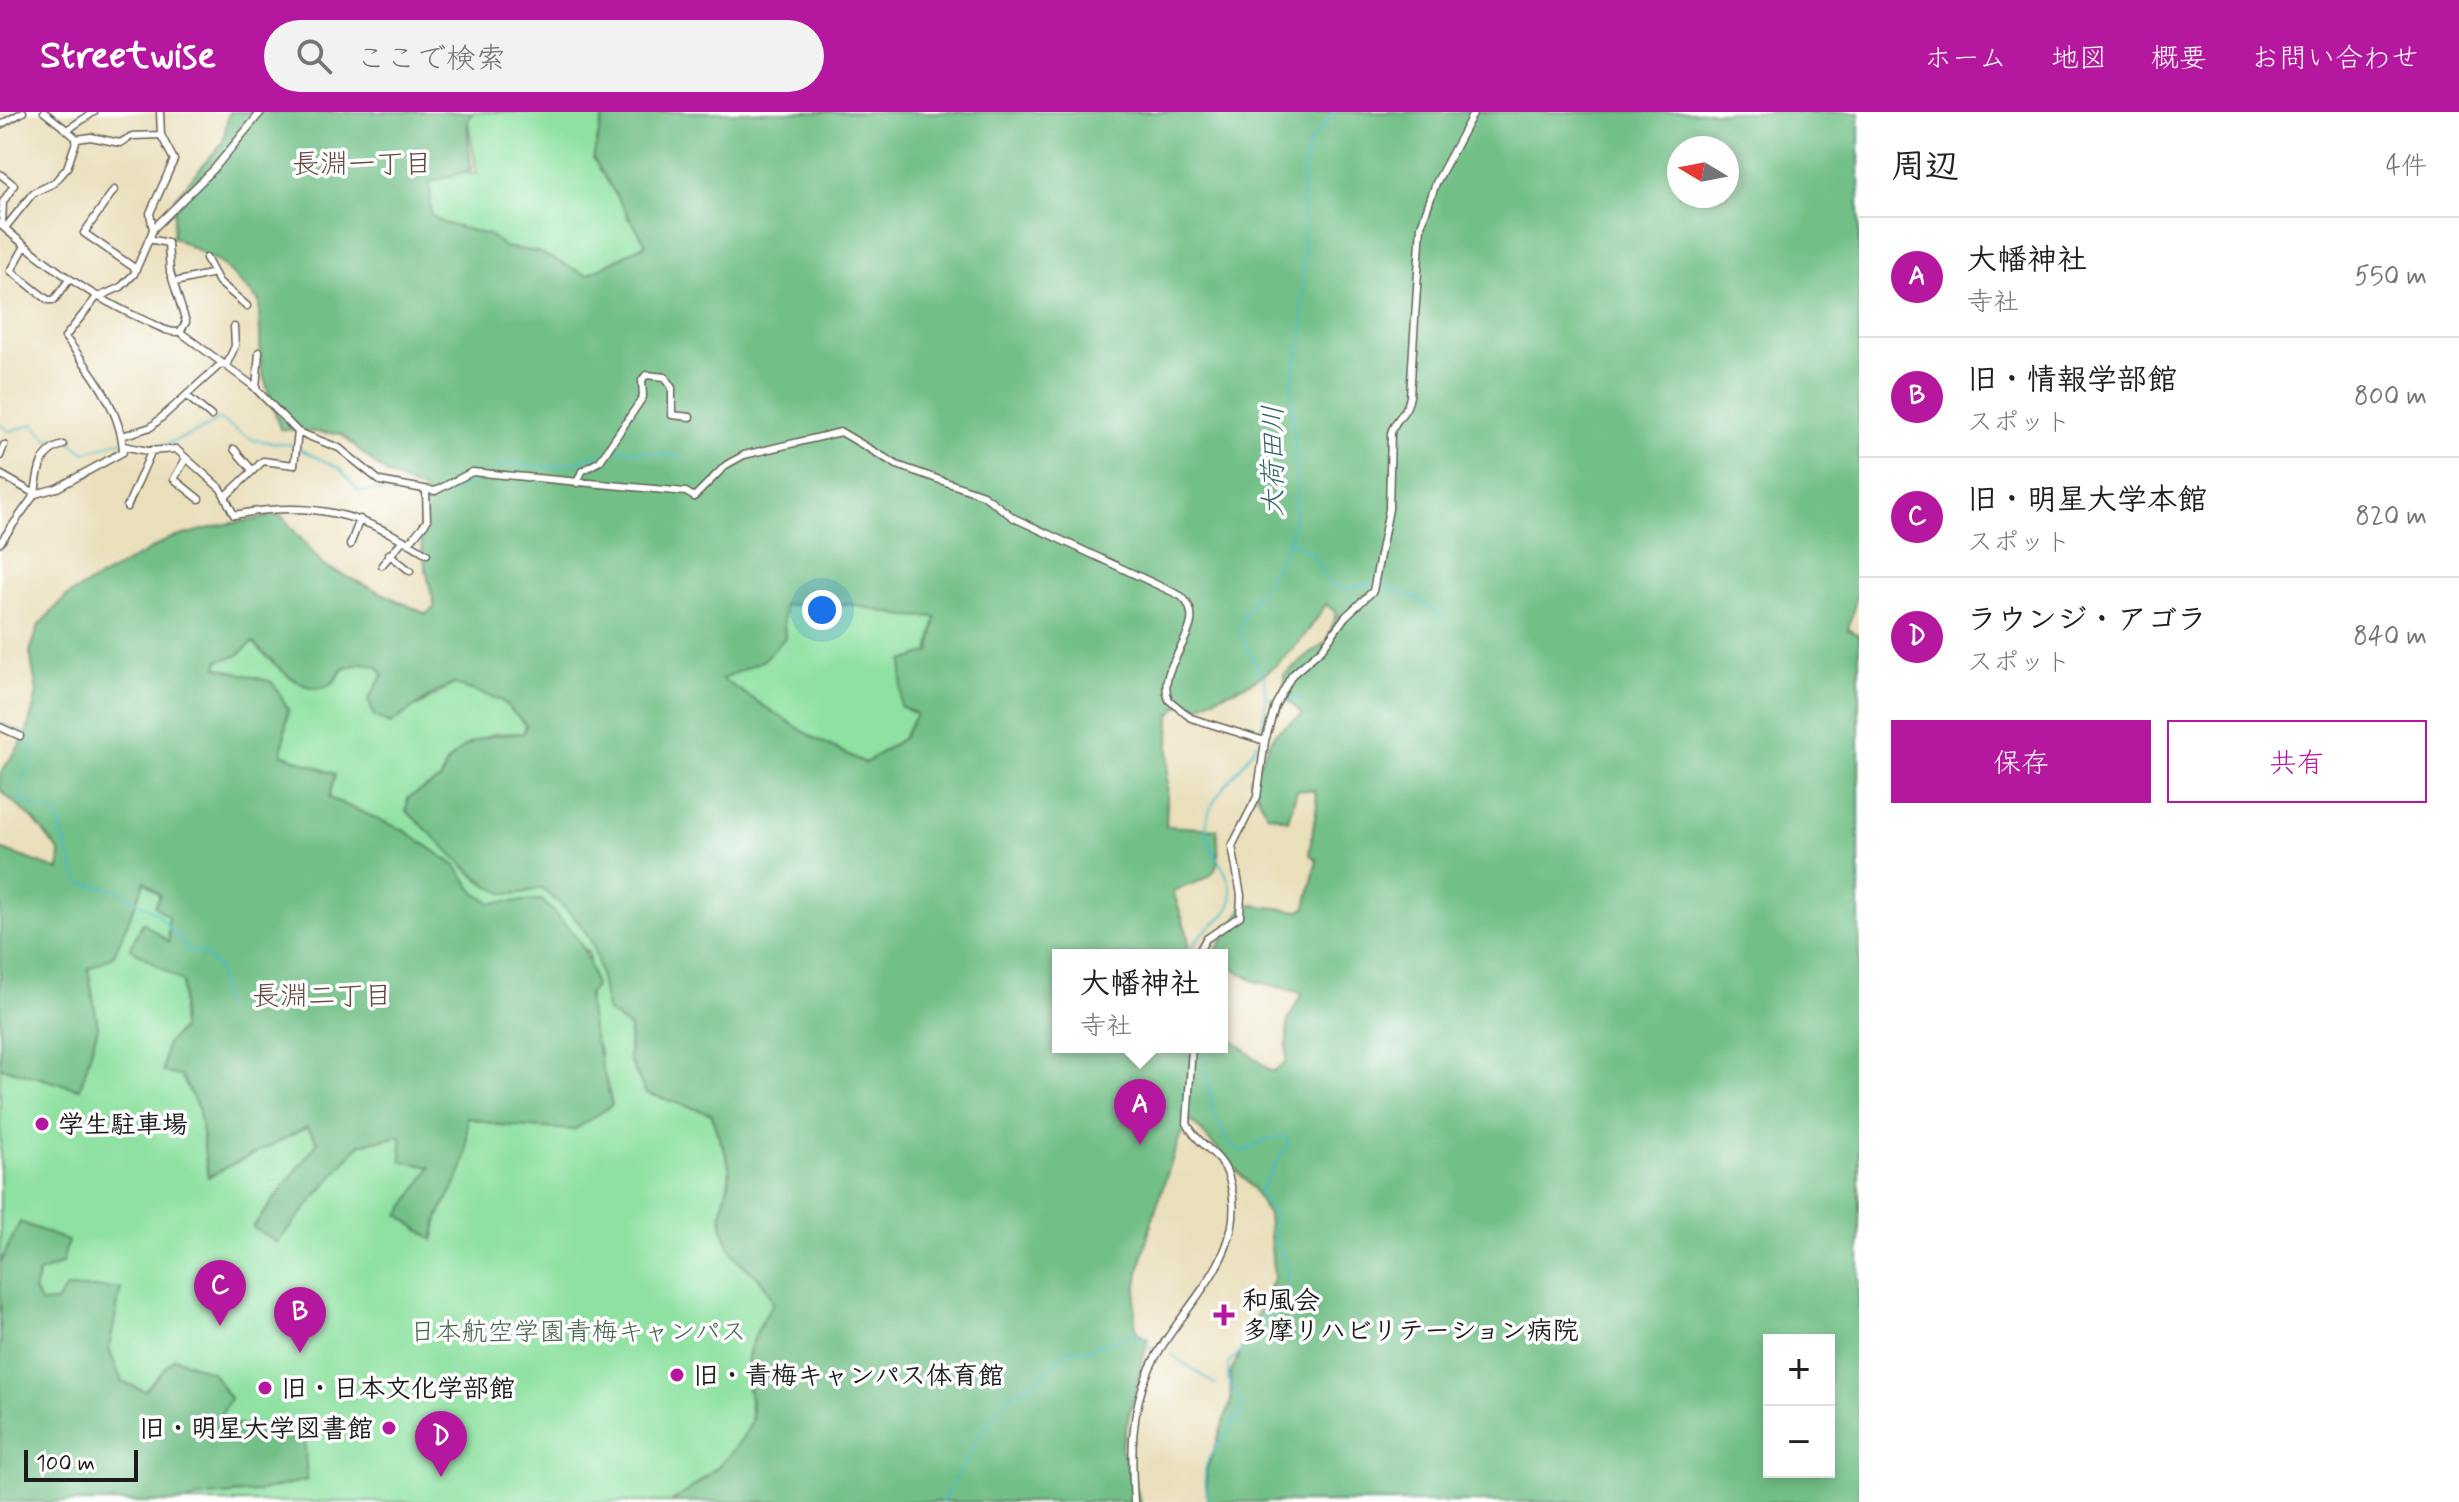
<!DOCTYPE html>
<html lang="ja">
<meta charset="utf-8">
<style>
:root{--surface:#fff;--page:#f2f2f2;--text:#202124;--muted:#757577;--line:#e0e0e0;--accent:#b5179e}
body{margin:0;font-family:Mynerve,"Klee One",sans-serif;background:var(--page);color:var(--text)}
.controls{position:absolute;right:24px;bottom:24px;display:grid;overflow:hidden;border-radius:0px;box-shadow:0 4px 12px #0003}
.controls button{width:72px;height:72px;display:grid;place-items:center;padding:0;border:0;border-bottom:2px solid var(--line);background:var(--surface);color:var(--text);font:40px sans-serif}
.compass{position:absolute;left:1667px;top:24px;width:72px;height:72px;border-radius:50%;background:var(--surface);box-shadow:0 4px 12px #0003;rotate:280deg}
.scale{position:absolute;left:24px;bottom:20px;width:114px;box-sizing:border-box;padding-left:8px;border:4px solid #1c1c1c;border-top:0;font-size:22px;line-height:28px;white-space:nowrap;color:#1c1c1c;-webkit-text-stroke:6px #fff;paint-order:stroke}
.you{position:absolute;left:822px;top:498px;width:28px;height:28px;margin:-20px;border:6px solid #fff;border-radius:50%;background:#1a73e8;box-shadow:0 0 0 12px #1a73e833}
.badge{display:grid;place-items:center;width:52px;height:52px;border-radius:50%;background:var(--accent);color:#fff;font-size:26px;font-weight:700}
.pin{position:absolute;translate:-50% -66px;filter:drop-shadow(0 2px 4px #0008)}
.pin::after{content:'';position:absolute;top:42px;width:28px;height:24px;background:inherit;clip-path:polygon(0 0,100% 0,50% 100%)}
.popup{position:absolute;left:1052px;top:837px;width:176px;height:104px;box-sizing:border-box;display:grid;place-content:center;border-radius:0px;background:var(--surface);filter:drop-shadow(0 2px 6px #0005);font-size:26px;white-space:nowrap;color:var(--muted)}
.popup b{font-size:30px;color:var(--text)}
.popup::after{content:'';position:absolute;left:50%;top:100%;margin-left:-16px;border:16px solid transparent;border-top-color:var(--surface)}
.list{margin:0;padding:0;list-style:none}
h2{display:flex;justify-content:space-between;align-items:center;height:104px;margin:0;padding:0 32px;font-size:34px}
h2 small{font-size:26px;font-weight:400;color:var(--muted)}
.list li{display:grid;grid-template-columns:52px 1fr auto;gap:24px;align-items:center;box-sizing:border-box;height:120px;padding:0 32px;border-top:2px solid var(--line)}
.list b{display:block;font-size:30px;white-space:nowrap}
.list p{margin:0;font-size:26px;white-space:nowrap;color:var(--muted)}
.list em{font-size:26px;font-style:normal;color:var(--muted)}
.actions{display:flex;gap:16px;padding:24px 32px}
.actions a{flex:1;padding:18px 0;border:2px solid var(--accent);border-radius:0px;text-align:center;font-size:28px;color:var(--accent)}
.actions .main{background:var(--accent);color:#fff}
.icon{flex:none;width:44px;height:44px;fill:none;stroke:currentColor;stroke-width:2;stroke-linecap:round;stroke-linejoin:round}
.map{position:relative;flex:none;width:1859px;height:1390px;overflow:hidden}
header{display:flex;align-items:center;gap:48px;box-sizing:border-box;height:112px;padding:0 40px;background:var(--accent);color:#fff}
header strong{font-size:38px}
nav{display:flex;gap:44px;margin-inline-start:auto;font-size:28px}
.search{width:560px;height:72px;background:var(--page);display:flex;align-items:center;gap:20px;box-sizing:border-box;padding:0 28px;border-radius:44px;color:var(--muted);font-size:30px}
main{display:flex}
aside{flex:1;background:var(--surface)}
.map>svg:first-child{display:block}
.green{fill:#8ee1a1;stroke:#557e5e;stroke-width:2}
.forest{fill:#72bf87;stroke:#476e52;stroke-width:2;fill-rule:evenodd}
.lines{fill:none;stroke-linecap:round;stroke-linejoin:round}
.stream{stroke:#4fbdc6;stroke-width:2}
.minor-casing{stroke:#646054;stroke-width:9}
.minor{stroke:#fff;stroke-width:6}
.poi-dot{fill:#b5179e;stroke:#fff;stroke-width:3}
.labels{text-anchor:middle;stroke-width:7;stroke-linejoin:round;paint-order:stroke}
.poi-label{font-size:26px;font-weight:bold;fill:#1c1c1c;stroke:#fff;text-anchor:start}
.park-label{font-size:26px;fill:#44614b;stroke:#fff}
.neighbourhood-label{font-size:28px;fill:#624840;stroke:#fff}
.water-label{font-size:28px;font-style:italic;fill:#336468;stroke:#fff}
</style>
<header>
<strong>Streetwise</strong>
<div class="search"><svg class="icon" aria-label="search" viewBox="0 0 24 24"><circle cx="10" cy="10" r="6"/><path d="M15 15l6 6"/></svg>ここで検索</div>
<nav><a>ホーム</a><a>地図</a><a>概要</a><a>お問い合わせ</a></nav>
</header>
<main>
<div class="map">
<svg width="1859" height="1390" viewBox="0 0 1859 1390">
<rect width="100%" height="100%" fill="#fff"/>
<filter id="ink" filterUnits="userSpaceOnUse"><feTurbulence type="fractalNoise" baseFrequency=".0125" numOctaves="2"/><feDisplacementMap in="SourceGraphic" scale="16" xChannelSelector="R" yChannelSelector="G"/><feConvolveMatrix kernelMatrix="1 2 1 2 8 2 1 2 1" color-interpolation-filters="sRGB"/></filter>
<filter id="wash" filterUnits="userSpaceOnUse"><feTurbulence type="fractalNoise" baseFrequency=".006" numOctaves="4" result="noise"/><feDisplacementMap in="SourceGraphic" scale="32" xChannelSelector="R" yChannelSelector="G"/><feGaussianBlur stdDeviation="1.8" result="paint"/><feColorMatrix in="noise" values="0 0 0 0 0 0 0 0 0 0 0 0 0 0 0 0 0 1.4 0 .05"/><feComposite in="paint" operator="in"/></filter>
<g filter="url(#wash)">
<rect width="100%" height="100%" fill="#eadfbb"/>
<path class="green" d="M 472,0 L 611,0 L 628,107 L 638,113 L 653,135 L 589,166 L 562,151 L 541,149 L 434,117 L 423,69 L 439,59 L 477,62 L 468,9 Z
M 849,492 L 905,504 L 936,504 L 917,602 L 903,626 L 865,651 L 814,626 L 721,567 L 734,560 L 782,493 Z
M 253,529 C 272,551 320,604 342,558 L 362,551 L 379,555 L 383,563 L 418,594 L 454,572 L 501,588 L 526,613 L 524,621 L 491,622 L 446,651 L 441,667 L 418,680 C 437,716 460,767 503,780 C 515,784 529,779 541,776 C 598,822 594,829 607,899 L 630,916 L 629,947 L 646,981 L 712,1002 C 714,1020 724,1032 728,1049 C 736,1080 707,1097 732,1139 C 745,1162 763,1159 773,1191 C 762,1209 749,1231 747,1253 C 745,1271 752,1290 751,1308 C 749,1334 693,1376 671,1390 L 188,1390 L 196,1385 L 256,1380 L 306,1368 L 288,1313 L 244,1315 L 217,1308 L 230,1286 L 212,1260 L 175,1246 L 145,1279 L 122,1270 L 109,1237 L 57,1190 L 40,1192 L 34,1178 L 39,1161 L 4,1147 L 0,1151 L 0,955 L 80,977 L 98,915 L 88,856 L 114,843 L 144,769 L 160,783 L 168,804 L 169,832 L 183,870 L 181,917 L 166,933 L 199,998 L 208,1064 L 308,1015 L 318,1030 L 253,1115 L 277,1131 L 360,1032 L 401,1024 L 431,1055 L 419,1077 L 434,1126 C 440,1081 469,1056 466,1005 L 499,1013 L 601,942 L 589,916 L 589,842 L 541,788 L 492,791 L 475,781 L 456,754 L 405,719 L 329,686 L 335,662 L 282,642 L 288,597 L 272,570 L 217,555 L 219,548 L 237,544 Z"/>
<path class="forest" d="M 229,0 L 472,0 L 467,9 L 471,58 L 430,70 L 431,103 L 444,111 L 491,124 L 504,135 L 538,140 L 587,163 L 646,132 L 593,46 L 604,0 L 1859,0 L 1859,475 L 1848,517 L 1859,523 L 1859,1390 L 1207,1390 L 1206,1360 L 1231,1289 L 1230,1262 L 1274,1165 L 1268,1103 L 1253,1076 L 1191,1008 L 1180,1024 C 1164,1073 1125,1174 1137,1221 L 1148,1227 L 1121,1336 L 1141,1390 L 671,1390 C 702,1370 732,1347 750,1313 C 757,1299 745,1270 747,1253 C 749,1231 762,1209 773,1191 C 763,1159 744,1161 732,1139 C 708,1097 736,1081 728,1049 C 724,1032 714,1020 712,1002 L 646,981 L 629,947 L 630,916 L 607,899 C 594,829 598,822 541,776 C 529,779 516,784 503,781 C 479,773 429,718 406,699 L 408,686 L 441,667 C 453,628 488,622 524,621 L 526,613 L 501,588 L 454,572 L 438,579 L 390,612 L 374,604 L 368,588 L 383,563 L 378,555 L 362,551 L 342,557 C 320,604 273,551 253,530 L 237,544 L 219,548 L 217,555 L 272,570 L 288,597 L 282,642 L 335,662 L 329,686 L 405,719 L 456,754 L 475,781 L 492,791 L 542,788 C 573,821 586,828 595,875 L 588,882 C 589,921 604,955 612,993 L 574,1018 L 499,1013 L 467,1005 C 467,1025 468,1045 460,1063 C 448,1091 438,1096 433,1128 L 399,1103 L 431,1055 L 401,1049 L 401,1024 L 360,1032 L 277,1131 L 253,1115 L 318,1030 L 307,1015 L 208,1065 L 199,998 L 182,965 L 163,960 L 166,933 L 181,917 L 183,870 L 130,836 L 143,810 L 169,830 L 168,804 L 155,794 L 160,783 L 145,769 L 114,843 L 88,857 L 98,915 L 80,977 L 0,955 L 0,737 L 59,758 L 60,740 L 34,708 L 0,678 L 0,662 L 26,624 L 37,581 L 30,540 L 39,513 L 67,484 L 169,427 L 222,413 L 281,403 L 324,454 L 426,502 L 435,495 C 426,459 413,415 426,380 L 388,363 L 341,322 L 280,317 L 261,256 L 259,189 L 221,151 L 173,125 L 175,86 L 223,30 ZM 1679,36 L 1727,36 L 1727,84 L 1679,84 ZM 849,492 L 905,504 L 936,505 L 930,540 L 903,549 L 900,594 L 916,602 L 903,626 L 865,651 L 814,626 L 722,567 L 764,548 L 785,526 L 783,493 ZM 1326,492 L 1336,501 L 1328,528 L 1284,563 L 1285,585 L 1303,603 L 1276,620 L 1250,667 L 1267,702 L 1288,708 L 1297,678 L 1315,679 L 1317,693 L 1309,742 L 1317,748 L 1306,795 L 1299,799 L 1245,792 L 1213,843 L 1222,843 L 1222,851 L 1255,869 L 1302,881 L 1288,909 L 1286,951 L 1272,960 L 1229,925 L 1222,906 L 1222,935 L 1058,935 L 1058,843 L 1188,843 L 1188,824 L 1173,779 C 1217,763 1221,766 1217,717 L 1166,714 L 1170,604 L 1182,590 L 1200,595 C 1218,581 1232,580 1251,570 C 1283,553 1308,522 1326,492 ZM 1769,1228 L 1829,1228 L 1829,1360 L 1769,1360 Z
M 20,1110 L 68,1129 L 62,1152 L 39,1161 L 34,1178 L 40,1191 L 56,1190 L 66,1176 L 121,1176 L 109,1237 L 122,1270 L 145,1279 L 174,1246 L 212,1260 L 230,1287 L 217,1308 L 244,1315 L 288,1313 L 304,1323 L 307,1368 L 256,1380 L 196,1385 L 188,1390 L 0,1390 L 0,1151 Z"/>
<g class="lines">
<path class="stream" d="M 0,313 L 10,319 L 34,312 L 48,328 L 65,326 L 85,341 L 119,329 L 159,335 L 206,316 L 218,307 L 253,328 L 294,333
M 299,337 L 339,356 L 359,379 L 393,379 L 424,389
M 608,340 L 619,337 L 683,345
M 493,359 C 510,344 531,357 550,355 C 567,354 586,345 602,341
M 430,391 L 488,363
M 1290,429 L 1311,440 L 1329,472 L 1345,477 L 1371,471
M 1377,471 L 1422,489 L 1442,505
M 1267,586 C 1282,591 1289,584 1304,587
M 0,611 L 30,624 L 32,644 L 19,680 L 23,690 L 54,700 L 79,771 L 117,778 L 157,801 L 188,838 L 203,842 L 218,855 L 223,896
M 1259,624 L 1266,592 L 1264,565 L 1243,529 L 1240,516 L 1245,501 L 1284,442 L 1293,415 L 1297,377 L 1291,271 L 1303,222 L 1302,63 L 1309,31 L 1334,0
M 1189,843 C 1198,814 1227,811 1231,791 C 1237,761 1202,739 1207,709 C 1211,679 1245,658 1257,630
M 1198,935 L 1205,948 L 1212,998 L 1229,1032 L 1243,1040 L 1265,1028 L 1285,1024 L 1288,1031 L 1259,1080 L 1273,1100 L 1276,1129 L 1289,1160 L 1288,1183 L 1259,1211 L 1257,1225 L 1228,1251 L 1228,1269 L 1243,1289 L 1241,1298 C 1223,1339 1194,1336 1209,1390
M 1172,1243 L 1216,1273
M 942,1390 L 978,1325 L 1007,1285 L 1035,1270 L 1069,1237 L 1086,1238 L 1134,1222 L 1145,1228 L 1153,1239"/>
</g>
</g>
<g filter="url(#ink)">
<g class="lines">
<defs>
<path id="minor" d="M 44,0 L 67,18 L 94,0
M 0,13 L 23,0
M 67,18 L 77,27 L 91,25 L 120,31 L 132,24 L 161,23
M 0,62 L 14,73 L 3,90 L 2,114 C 47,153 91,185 146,209 C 158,214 167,221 180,220 L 252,273 L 298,320 L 339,336 L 380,369 L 435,379 L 472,360 L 686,380 L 694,385 L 726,353 L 744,343 L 841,320 L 897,353 L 983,383 L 1014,406 L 1181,484 C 1215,514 1153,552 1169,588 L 1191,606 L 1265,629
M 114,78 L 84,121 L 136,157
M 5,116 L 33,81 L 54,71 L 67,56 L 77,27
M 153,117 L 214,57 L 261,0
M 149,127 L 168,131 L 170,160 L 186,210 L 180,220
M 25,134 L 11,159 L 48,188 L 54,188 L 69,168
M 206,146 L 219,170 L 247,194
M 175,170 L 214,161
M 226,254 L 235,234 L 234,215
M 256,276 L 259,240
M 188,285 L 211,304
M 122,324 L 151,315 L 222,251
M 123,334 L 148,339 L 176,337 L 221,377 L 234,403 C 310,388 362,401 427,442
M 234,337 L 252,358
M 0,344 L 4,333
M 185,348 L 174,367 L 199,387
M 0,362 L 35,382 C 38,360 39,339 63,333
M 577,371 L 582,359 L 600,349 L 637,294 L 643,285 L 642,268 L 646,263 L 665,265 L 672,276 L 672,303 L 690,305
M 225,385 L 263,349 L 294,353 L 298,320
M 127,395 L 152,338
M 0,431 L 35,382 L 57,376 L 123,340 C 122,298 89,257 65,225 L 96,186 L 121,175 L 134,162 L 153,118 L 150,101 L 174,48 L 161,23 L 160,0
M 409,431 L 427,409 L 426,380
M 350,433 L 360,407
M 389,442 L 410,459
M 382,453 L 403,428
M 0,615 L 20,624
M 1197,843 L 1206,827 L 1240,804 L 1241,783 L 1232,734 L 1257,685 L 1265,629 L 1275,594 L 1292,563 L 1322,537 L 1345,505 L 1373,479 L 1389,397 L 1391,321 C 1395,306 1408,301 1410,284 L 1421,114 L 1436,71 L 1474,0
M 1134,1390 C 1131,1346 1130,1300 1149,1258 C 1178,1194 1255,1143 1228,1063 C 1221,1041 1196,1032 1187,1011 L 1192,935"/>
</defs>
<use href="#minor" class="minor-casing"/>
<use href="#minor" class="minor"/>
</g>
</g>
<g class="poi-dot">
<circle cx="42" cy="1012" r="8"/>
<path d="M1220 1191h8v8h8v8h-8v8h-8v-8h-8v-8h8z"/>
<circle cx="677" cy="1263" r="8"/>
<circle cx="265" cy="1276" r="8"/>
<circle cx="389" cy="1316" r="8"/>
</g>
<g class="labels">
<g class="poi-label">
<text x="58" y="1021">学生駐車場</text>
<text x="1242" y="1197">和風会<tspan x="1242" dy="30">多摩リハビリテーション病院</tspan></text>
<text x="693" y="1272">旧・青梅キャンパス体育館</text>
<text x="281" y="1285">旧・日本文化学部館</text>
<text x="373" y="1325" text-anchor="end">旧・明星大学図書館</text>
</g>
<g class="park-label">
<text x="578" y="1228">日本航空学園青梅キャンパス</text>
</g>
<g class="neighbourhood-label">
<text x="362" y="61">長淵一丁目</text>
<text x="322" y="893">長淵二丁目</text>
</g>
<g class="water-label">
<text transform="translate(1272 349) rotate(-90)" y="10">大荷田川</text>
</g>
</g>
</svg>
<div class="controls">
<button>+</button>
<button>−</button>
</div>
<svg class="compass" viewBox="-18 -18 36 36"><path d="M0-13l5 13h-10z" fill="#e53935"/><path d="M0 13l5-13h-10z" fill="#757577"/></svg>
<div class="scale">100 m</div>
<div class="you"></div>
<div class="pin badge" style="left:1140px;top:1033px">A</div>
<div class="popup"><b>大幡神社</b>寺社</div>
<div class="pin badge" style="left:300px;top:1241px">B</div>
<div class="pin badge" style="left:220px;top:1214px">C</div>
<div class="pin badge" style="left:441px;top:1365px">D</div>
</div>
<aside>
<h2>周辺<small>4件</small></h2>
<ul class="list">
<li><span class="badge">A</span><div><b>大幡神社</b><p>寺社</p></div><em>550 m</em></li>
<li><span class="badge">B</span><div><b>旧・情報学部館</b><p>スポット</p></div><em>800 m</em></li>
<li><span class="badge">C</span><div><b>旧・明星大学本館</b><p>スポット</p></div><em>820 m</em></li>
<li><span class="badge">D</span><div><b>ラウンジ・アゴラ</b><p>スポット</p></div><em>840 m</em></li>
</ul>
<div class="actions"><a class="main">保存</a><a>共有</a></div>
</aside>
</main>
